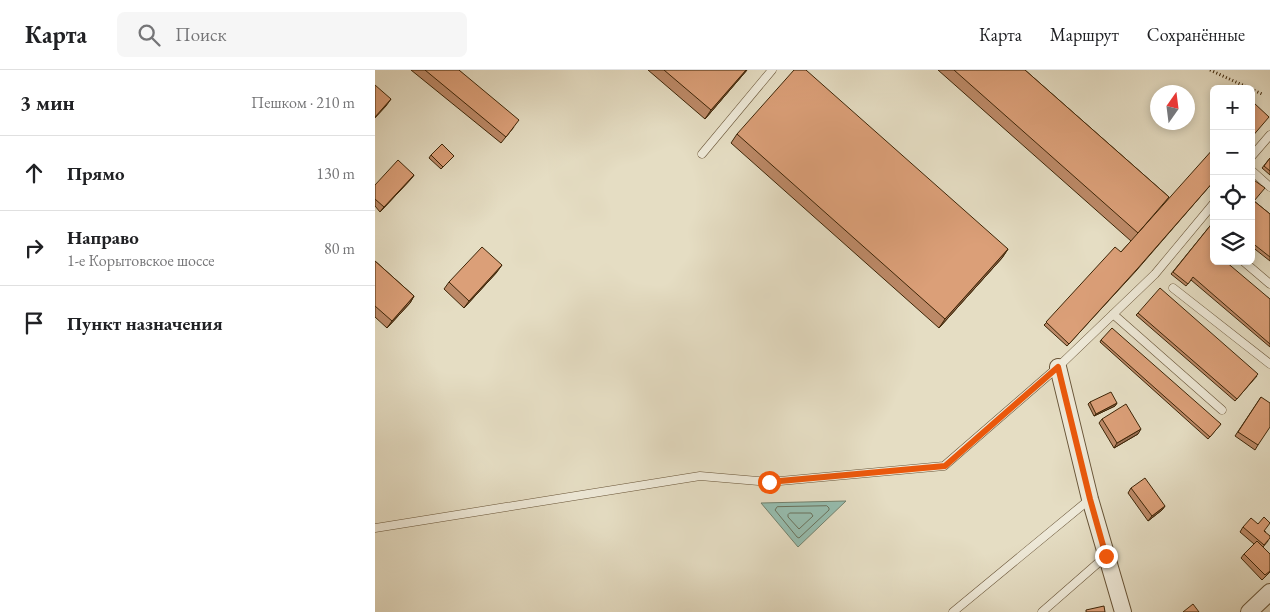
<!DOCTYPE html>
<html lang="ru">
<meta charset="utf-8">
<style>
:root{--surface:#fff;--page:#f6f6f6;--text:#202124;--muted:#757577;--line:#e0e0e0}
body{margin:0;font-family:"EB Garamond",serif;background:var(--page);color:var(--text)}
.controls{position:absolute;right:15px;top:15px;display:grid;overflow:hidden;border-radius:8px;box-shadow:0 2px 8px #0003}
.controls button{width:45px;height:45px;display:grid;place-items:center;padding:0;border:0;border-bottom:1px solid var(--line);background:var(--surface);color:var(--text);font:25px sans-serif}
.compass{position:absolute;left:775px;top:15px;width:45px;height:45px;border-radius:50%;background:var(--surface);box-shadow:0 2px 8px #0003;rotate:14deg}
.stop{position:absolute;width:15px;height:15px;margin:-11px;border:4px solid #ea580c;border-radius:50%;background:#fff}
.stop.end{background:#ea580c;border-color:#fff;box-shadow:0 1px 5px #0008}
.list{margin:0;padding:0;list-style:none}
h2{display:flex;justify-content:space-between;align-items:center;height:65px;margin:0;padding:0 20px;font-size:21px}
h2 small{font-size:16px;font-weight:400;color:var(--muted)}
.list li{display:grid;grid-template-columns:32px 1fr auto;gap:15px;align-items:center;box-sizing:border-box;height:75px;padding:0 20px;border-top:1px solid var(--line)}
.list b{display:block;font-size:19px;white-space:nowrap}
.list p{margin:0;font-size:16px;white-space:nowrap;color:var(--muted)}
.list em{font-size:16px;font-style:normal;color:var(--muted)}
.icon{flex:none;width:28px;height:28px;fill:none;stroke:currentColor;stroke-width:2;stroke-linecap:round;stroke-linejoin:round}
.map{position:relative;flex:none;width:895px;height:542px;overflow:hidden}
header{display:flex;align-items:center;gap:30px;box-sizing:border-box;height:70px;padding:0 25px;background:var(--surface);border-bottom:1px solid var(--line)}
header strong{font-size:24px}
nav{display:flex;gap:28px;margin-inline-start:auto;font-size:18px}
.search{width:350px;height:45px;background:var(--page);display:flex;align-items:center;gap:12px;box-sizing:border-box;padding:0 18px;border-radius:8px;color:var(--muted);font-size:19px}
main{display:flex}
aside{flex:1;background:var(--surface)}
.map>svg:first-child{display:block}
.water{fill:#96bdaf;stroke:#72806c}
.lines{fill:none;stroke-linecap:round;stroke-linejoin:round}
.shore{stroke:#6a715b;stroke-width:1}
.lane-casing{stroke:#675336;stroke-width:9}
.street-casing{stroke:#675336;stroke-width:18}
.path{stroke:#3d2507;stroke-width:3;stroke-dasharray:1 2.5;stroke-linecap:butt}
.lane{stroke:#eee9d8;stroke-width:8}
.street{stroke:#eee9d8;stroke-width:16}
.wall{fill:#bc8967;stroke:#3d2507}
.shaded-wall{fill:#996f54;stroke:#3d2507}
.building{fill:#db9f78;stroke:#3d2507}
.route{stroke:#ea580c;stroke-width:6}
</style>
<header>
<strong>Карта</strong>
<div class="search"><svg class="icon" aria-label="search" viewBox="0 0 24 24"><circle cx="10" cy="10" r="6"/><path d="M15 15l6 6"/></svg>Поиск</div>
<nav><a>Карта</a><a>Маршрут</a><a>Сохранённые</a></nav>
</header>
<main>
<aside>
<h2>3 мин<small>Пешком · 210 m</small></h2>
<ul class="list">
<li><svg class="icon" aria-label="ahead" viewBox="0 0 24 24"><path d="M12 20V5M6 11l6-6 6 6"/></svg><div><b>Прямо</b></div><em>130 m</em></li>
<li><svg class="icon" aria-label="right" viewBox="0 0 24 24"><path d="M7 20v-9h11M14 6l5 5-5 5"/></svg><div><b>Направо</b><p>1-е Корытовское шоссе</p></div><em>80 m</em></li>
<li><svg class="icon" aria-label="arrive" viewBox="0 0 24 24"><path d="M6 21V4h12l-3 4 3 4H6"/></svg><div><b>Пункт назначения</b></div></li>
</ul>
</aside>
<div class="map">
<svg width="895" height="542" viewBox="0 0 895 542">
<rect width="100%" height="100%" fill="#e5ddc3"/>
<filter id="stains"><feTurbulence type="fractalNoise" baseFrequency=".004" numOctaves="4"/><feColorMatrix values="0 0 0 0 .2 0 0 0 0 .09 0 0 0 0 .02 0 0 0 .5 -.17"/></filter>
<radialGradient id="worn" r=".72"><stop offset=".6" stop-color="#630" stop-opacity="0"/><stop offset="1" stop-color="#630" stop-opacity=".3"/></radialGradient>
<path class="water" d="M 471,431 L 423,477 L 386,433 Z"/>
<g class="lines">
<path class="shore" d="M 452,436 L 454,438 L 454,440 L 424,468 L 422,467 L 400,440 L 402,437 Z
M 415,443 L 436,443 L 438,446 L 424,459 L 413,447 L 413,445 Z"/>
<defs>
<path id="lane" d="M 327,84 L 397,0
M 876,87 L 895,65
M 876,100 L 895,117
M 868,191 L 895,214
M 798,218 L 895,294
M 738,244 L 847,340
M 0,458 L 325,406 L 394,412 L 569,396 L 683,297 L 780,204 L 839,133
M 578,542 L 715,429
M 667,542 L 731,486"/>
<path id="street" d="M 683,297 L 715,429 L 748,542
M 874,542 L 895,522"/>
</defs>
<use href="#lane" class="lane-casing"/>
<use href="#street" class="street-casing"/>
<path class="path" d="M 835,0 L 876,19
M 876,19 L 887,24"/>
<use href="#lane" class="lane"/>
<use href="#street" class="street"/>
</g>
<path class="wall" d="M 36,0 L 84,0 L 139,57 L 126,73 Z
M 273,0 L 372,0 L 330,49 Z
M 563,0 L 650,0 L 794,127 L 789,134 L 839,111 L 761,201 L 692,276 L 669,255 L 746,182 L 756,171 Z
M 362,64 L 633,179 L 627,188 L 564,258 L 356,73 Z
M 56,85 L 79,86 L 66,99 L 54,88 Z
M 895,88 L 895,105 L 887,98 Z
M 39,105 L 36,109 L 5,142 L 0,136 L 0,115 Z
M 876,108 L 879,131 L 895,144 L 895,191 L 876,176 Z
M 839,151 L 839,191 L 895,229 L 895,277 L 816,210 L 811,216 L 796,204 Z
M 0,191 L 39,226 L 35,233 L 12,258 L 0,247 Z
M 122,202 L 89,238 L 69,219 L 74,212 Z
M 763,243 L 882,306 L 860,331 L 761,245 Z
M 726,270 L 846,354 L 833,369 L 725,272 Z
M 886,327 L 883,375 L 880,380 L 860,366 Z
M 715,332 L 742,333 L 740,336 L 719,346 L 713,334 Z
M 727,349 L 763,364 L 739,378 L 724,353 Z
M 756,418 L 790,436 L 787,440 L 773,451 L 753,423 Z
M 868,457 L 890,461 L 893,471 L 888,477 L 895,484 L 895,502 L 887,510 L 866,488 L 869,484 L 879,474 L 865,462 Z"/>
<path class="shaded-wall" d="M 371,0 L 372,0 L 330,49 L 336,40 Z
M 16,29 L 11,36 L 0,48 L 0,47 Z
M 39,105 L 36,109 L 5,142 L 9,137 Z
M 633,179 L 627,188 L 564,258 L 570,249 Z
M 127,195 L 122,202 L 89,238 L 94,231 Z
M 39,226 L 35,233 L 12,258 L 17,251 Z
M 742,333 L 740,336 L 719,346 L 721,344 Z
M 766,359 L 763,364 L 739,378 L 742,373 Z
M 790,436 L 787,440 L 773,451 L 777,446 Z"/>
<path class="building" d="M 50,0 L 84,0 L 144,50 L 131,67 Z
M 289,0 L 371,0 L 336,40 Z
M 419,0 L 431,0 L 633,179 L 570,249 L 362,64 Z
M 579,0 L 650,0 L 794,127 L 763,163 Z
M 0,15 L 16,29 L 0,47 Z
M 879,33 L 894,47 L 876,68 L 876,35 Z
M 67,74 L 79,86 L 68,97 L 56,85 Z
M 839,78 L 839,111 L 763,198 L 694,274 L 671,252 L 740,177 L 746,182 Z
M 895,88 L 895,101 L 889,96 Z
M 23,90 L 39,105 L 9,137 L 0,129 L 0,115 Z
M 876,108 L 890,118 L 879,131 L 895,144 L 895,187 L 876,172 Z
M 839,151 L 839,191 L 850,191 L 895,229 L 895,274 L 818,207 L 813,214 L 798,202 Z
M 107,177 L 127,195 L 94,231 L 74,212 Z
M 0,191 L 39,226 L 17,251 L 0,236 Z
M 785,218 L 883,304 L 862,329 L 763,243 Z
M 737,258 L 846,354 L 835,367 L 726,270 Z
M 736,322 L 742,333 L 721,344 L 715,332 Z
M 886,327 L 895,333 L 895,357 L 883,375 L 863,362 Z
M 751,334 L 766,359 L 742,373 L 727,349 Z
M 770,408 L 790,436 L 777,446 L 756,418 Z
M 889,447 L 895,453 L 889,461 L 895,466 L 895,468 L 889,475 L 868,457 L 876,448 L 883,454 Z
M 882,471 L 895,484 L 895,501 L 890,505 L 869,484 Z
M 818,534 L 824,542 L 808,542 Z
M 729,536 L 730,542 L 711,542 L 711,540 Z"/>
<g class="lines">
<path class="route" d="M 394,412 L 570,396 L 683,297 L 715,429 L 731,486"/>
</g>
<rect width="100%" height="100%" filter="url(#stains)"/>
<rect width="100%" height="100%" fill="url(#worn)"/>
</svg>
<div class="controls">
<button>+</button>
<button>−</button>
<button><svg class="icon" aria-label="locate" viewBox="0 0 24 24"><circle cx="12" cy="12" r="6"/><path d="M12 2v4M12 18v4M2 12h4M18 12h4"/></svg></button>
<button><svg class="icon" aria-label="layers" viewBox="0 0 24 24"><path d="M12 4l9 5-9 5-9-5zM3 14l9 5 9-5"/></svg></button>
</div>
<svg class="compass" viewBox="-18 -18 36 36"><path d="M0-13l5 13h-10z" fill="#e53935"/><path d="M0 13l5-13h-10z" fill="#757577"/></svg>
<div class="stop" style="left:394px;top:412px"></div>
<div class="stop end" style="left:731px;top:486px"></div>
</div>
</main>
